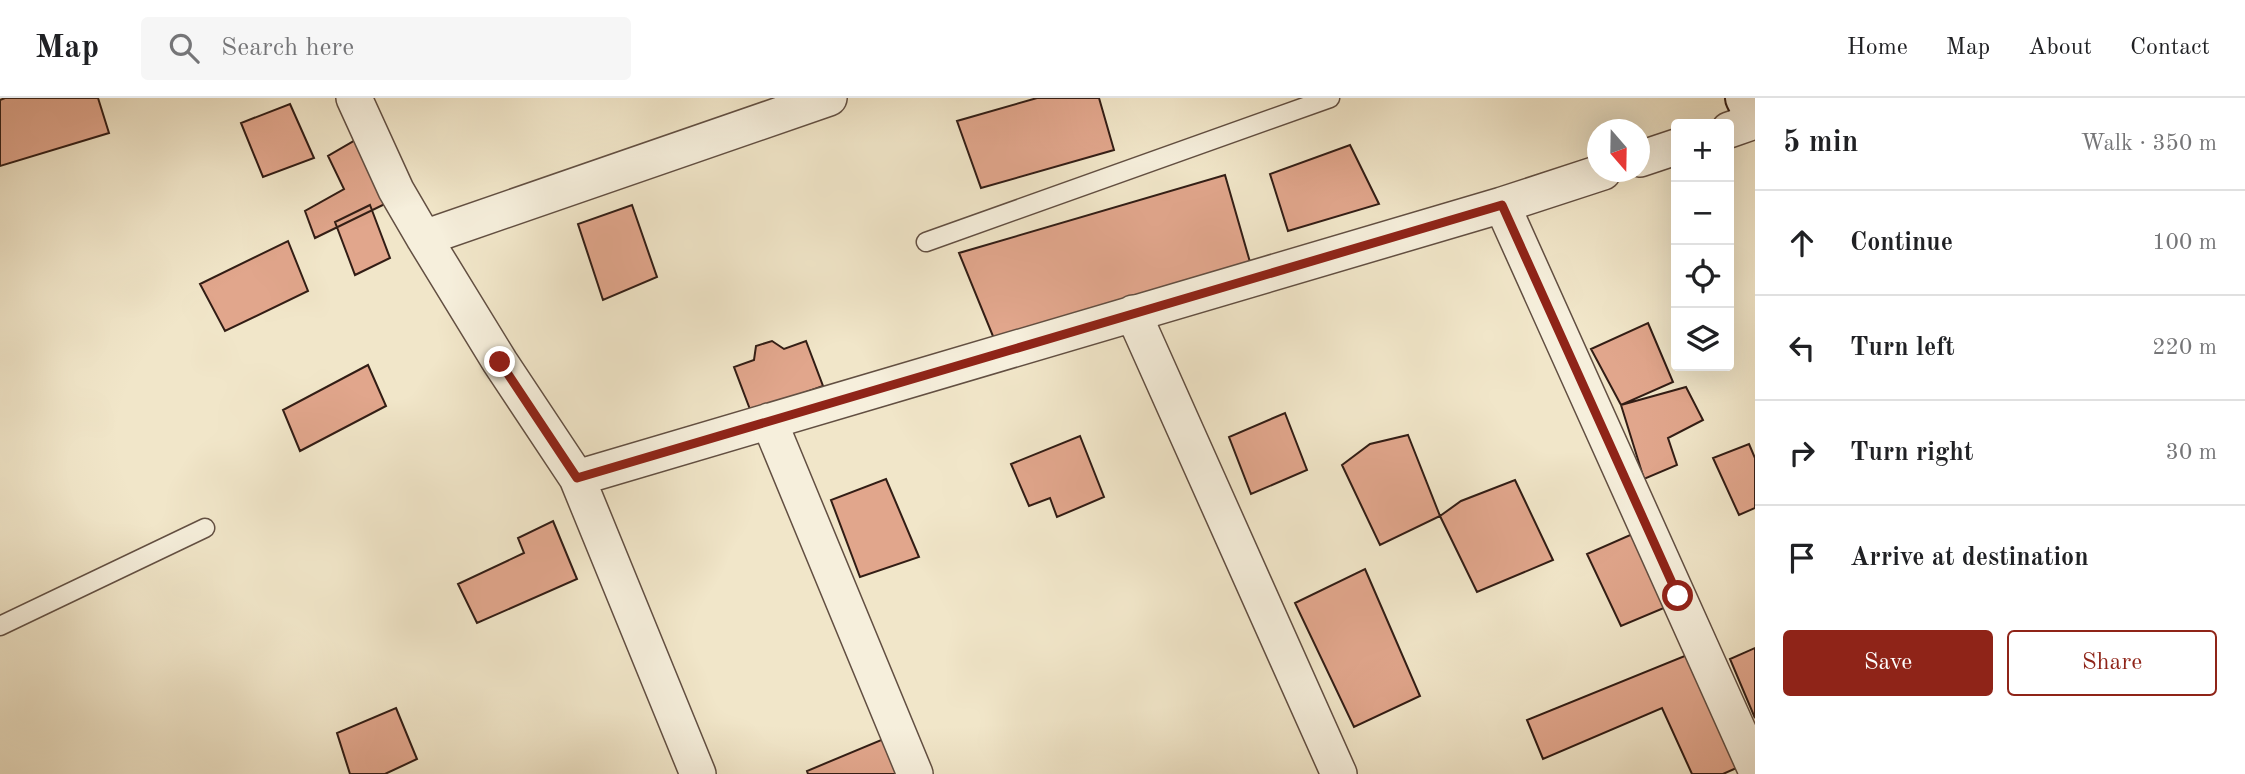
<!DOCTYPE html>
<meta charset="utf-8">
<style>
:root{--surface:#fff;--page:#f6f6f6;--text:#202124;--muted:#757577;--line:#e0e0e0;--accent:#8f2418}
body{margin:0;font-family:"Old Standard TT",serif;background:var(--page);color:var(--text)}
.controls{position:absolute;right:21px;top:21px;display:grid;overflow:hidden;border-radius:7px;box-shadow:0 7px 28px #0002}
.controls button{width:63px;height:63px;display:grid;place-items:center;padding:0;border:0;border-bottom:2px solid var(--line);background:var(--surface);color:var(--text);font:35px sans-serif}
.compass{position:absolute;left:1587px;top:21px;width:63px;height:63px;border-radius:50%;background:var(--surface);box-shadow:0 7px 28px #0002;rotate:160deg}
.stop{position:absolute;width:21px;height:21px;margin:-16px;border:5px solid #8f2418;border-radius:50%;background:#fff}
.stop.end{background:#8f2418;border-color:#fff;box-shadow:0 2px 7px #0008}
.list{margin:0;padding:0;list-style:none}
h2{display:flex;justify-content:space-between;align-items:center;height:91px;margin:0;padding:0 28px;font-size:30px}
h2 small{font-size:23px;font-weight:400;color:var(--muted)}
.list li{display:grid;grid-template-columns:46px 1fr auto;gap:21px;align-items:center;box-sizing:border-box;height:105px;padding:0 28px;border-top:2px solid var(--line)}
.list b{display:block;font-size:26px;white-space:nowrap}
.list em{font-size:23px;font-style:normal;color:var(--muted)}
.actions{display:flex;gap:14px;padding:21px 28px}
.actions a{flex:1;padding:16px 0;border:2px solid var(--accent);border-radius:7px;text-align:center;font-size:24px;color:var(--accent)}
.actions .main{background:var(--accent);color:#fff}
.icon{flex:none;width:38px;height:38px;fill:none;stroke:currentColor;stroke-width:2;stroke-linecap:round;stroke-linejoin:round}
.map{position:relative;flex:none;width:1755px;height:676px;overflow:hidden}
header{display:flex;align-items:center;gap:42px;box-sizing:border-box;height:98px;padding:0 35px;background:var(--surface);border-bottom:2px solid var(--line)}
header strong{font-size:33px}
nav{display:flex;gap:38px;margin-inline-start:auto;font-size:24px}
.search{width:490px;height:63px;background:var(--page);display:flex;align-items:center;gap:18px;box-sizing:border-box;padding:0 24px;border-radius:7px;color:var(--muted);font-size:26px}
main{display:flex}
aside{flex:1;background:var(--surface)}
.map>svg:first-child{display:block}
.building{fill:#e1a68c;stroke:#321d15;stroke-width:2}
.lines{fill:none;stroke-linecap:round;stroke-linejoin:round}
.lane-casing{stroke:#624f42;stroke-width:21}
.street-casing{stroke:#624f42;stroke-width:38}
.secondary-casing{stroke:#321d15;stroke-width:42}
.lane{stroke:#f6efdc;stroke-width:18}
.street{stroke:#f6efdc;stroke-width:35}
.secondary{stroke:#f6efdc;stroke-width:38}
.route{stroke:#8f2418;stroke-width:9}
</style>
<header>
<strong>Map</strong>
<div class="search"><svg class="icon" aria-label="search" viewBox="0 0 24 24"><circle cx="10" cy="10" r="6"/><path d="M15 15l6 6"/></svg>Search here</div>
<nav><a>Home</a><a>Map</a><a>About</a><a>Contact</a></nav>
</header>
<main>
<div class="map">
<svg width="1755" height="676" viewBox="0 0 1755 676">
<rect width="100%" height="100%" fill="#f1e6c9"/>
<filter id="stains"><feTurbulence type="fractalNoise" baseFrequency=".00286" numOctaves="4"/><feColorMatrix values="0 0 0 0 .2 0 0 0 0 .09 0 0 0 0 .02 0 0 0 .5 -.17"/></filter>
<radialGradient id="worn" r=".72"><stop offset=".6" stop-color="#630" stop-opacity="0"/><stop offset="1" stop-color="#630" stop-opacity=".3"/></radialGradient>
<path class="building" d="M 5,0 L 98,0 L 109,35 L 0,68 L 0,2 Z
M 1037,0 L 1099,0 L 1114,52 L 981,90 L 957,23 Z
M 290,6 L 314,60 L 263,79 L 241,25 Z
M 359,40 L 389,104 L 315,140 L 305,113 L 344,91 L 328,58 Z
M 1350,47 L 1379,106 L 1288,133 L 1270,76 Z
M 1225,77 L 1252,171 L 997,248 L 959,155 Z
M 370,107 L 390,160 L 355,177 L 335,124 Z
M 632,107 L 657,179 L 603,202 L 578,126 Z
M 288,143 L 308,193 L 225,233 L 200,186 Z
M 1648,225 L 1673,284 L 1621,307 L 1591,251 Z
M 772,243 L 784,251 L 806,243 L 823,288 L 751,314 L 734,269 L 754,262 L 756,248 Z
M 368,267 L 386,308 L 300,353 L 283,312 Z
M 1686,289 L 1703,322 L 1668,340 L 1677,367 L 1644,381 L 1621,307 Z
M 1285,315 L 1307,372 L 1251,396 L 1229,339 Z
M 1408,337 L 1440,418 L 1380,447 L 1342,367 L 1370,346 Z
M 1080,338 L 1104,399 L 1057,419 L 1050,400 L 1029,408 L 1011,366 Z
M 1749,346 L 1755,360 L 1755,410 L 1739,417 L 1713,360 Z
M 886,381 L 919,459 L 860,479 L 831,402 Z
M 1515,382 L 1553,462 L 1477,494 L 1440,418 L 1461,403 Z
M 553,423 L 577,481 L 477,525 L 458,486 L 524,455 L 518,440 Z
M 1637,434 L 1671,507 L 1621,528 L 1587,456 Z
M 1365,471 L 1420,598 L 1354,629 L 1295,505 Z
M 1755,550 L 1755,620 L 1730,561 Z
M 1692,555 L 1741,668 L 1723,676 L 1692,676 L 1662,610 L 1543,661 L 1527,622 Z
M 396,610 L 417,661 L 385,676 L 350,676 L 337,635 Z
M 886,640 L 900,676 L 808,676 L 807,673 Z"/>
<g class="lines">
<defs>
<path id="lane" d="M 926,144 L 1330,0
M 0,528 L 205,430"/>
<path id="street" d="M 354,0 L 396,92 L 424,140 L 500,264 L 577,380 L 698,676
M 1729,32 L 1755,23
M 1640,61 L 1676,49
M 1603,74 L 1502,107 L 1755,670
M 424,140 L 829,0
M 1133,215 L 1339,676
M 769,323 L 915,676
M 577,380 L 1502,107"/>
<path id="secondary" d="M 1745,0 L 1755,20"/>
</defs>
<use href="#lane" class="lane-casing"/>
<use href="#street" class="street-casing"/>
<use href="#secondary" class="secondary-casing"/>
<use href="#lane" class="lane"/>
<use href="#street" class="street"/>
<use href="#secondary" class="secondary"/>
</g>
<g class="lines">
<path class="route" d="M 500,264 L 577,380 L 1502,107 L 1678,498"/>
</g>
<rect width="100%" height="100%" filter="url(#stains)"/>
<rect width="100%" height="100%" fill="url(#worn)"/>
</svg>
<div class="controls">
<button>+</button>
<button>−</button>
<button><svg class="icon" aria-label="locate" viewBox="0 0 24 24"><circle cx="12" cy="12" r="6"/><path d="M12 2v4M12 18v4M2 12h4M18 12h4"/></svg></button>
<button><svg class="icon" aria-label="layers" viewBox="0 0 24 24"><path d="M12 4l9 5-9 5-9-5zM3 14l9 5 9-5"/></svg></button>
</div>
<svg class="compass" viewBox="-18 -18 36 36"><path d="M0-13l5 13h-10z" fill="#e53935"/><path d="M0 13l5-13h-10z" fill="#757577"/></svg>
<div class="stop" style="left:1678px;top:498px"></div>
<div class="stop end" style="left:500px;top:264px"></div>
</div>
<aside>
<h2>5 min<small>Walk · 350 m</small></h2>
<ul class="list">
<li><svg class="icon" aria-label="ahead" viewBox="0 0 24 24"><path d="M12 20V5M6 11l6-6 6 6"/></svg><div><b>Continue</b></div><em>100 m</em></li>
<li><svg class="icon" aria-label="left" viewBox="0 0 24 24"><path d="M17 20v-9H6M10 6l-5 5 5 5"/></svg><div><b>Turn left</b></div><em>220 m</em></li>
<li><svg class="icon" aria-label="right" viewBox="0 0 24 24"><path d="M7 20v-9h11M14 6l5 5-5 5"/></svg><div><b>Turn right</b></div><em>30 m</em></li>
<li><svg class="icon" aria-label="arrive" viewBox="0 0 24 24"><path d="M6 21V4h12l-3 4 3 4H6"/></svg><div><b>Arrive at destination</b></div></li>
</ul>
<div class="actions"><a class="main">Save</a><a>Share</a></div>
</aside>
</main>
